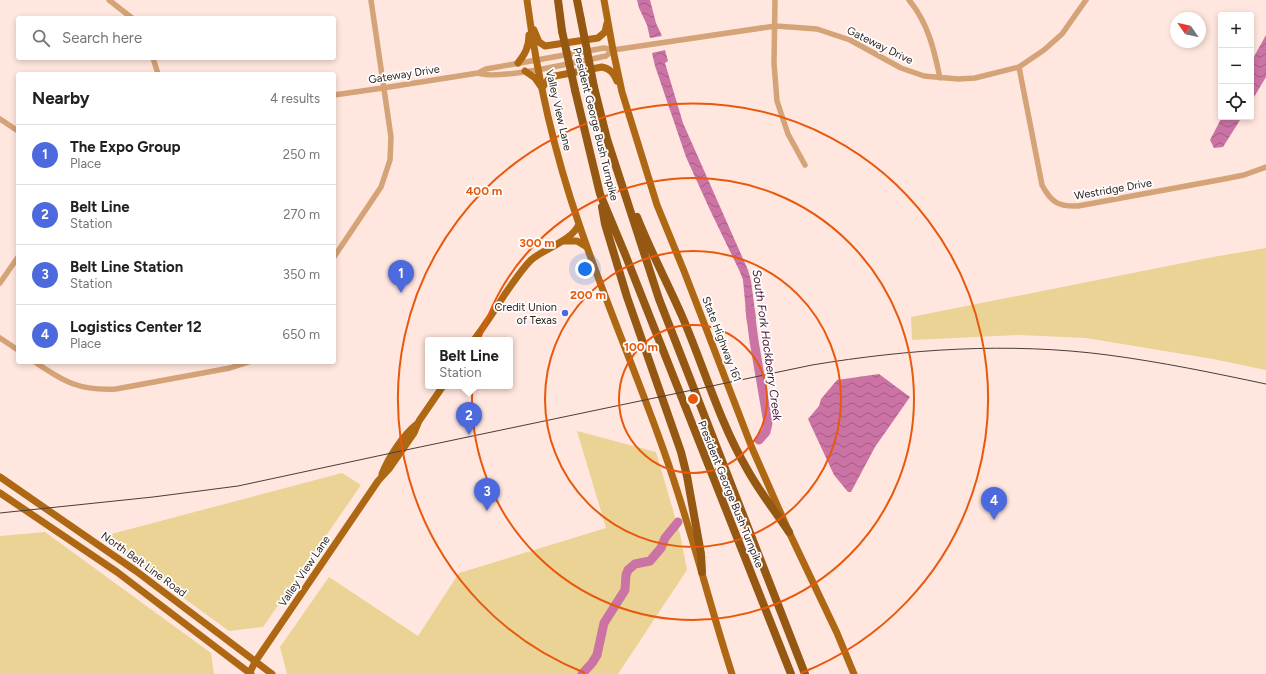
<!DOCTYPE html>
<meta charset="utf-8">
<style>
:root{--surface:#fff;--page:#f6f6f6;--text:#202124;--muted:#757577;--line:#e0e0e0;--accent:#4c69dd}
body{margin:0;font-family:Figtree,sans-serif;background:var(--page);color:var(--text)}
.controls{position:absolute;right:12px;top:12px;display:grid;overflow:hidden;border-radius:4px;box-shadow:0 2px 6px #0003}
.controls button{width:36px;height:36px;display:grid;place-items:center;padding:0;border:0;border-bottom:1px solid var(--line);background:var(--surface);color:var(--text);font:20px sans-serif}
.compass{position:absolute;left:1170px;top:12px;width:36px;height:36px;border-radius:50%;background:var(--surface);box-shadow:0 2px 6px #0003;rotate:304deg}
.you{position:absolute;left:585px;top:269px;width:14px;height:14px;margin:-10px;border:3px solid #fff;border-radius:50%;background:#1a73e8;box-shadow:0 0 0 6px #1a73e833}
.badge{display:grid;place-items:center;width:26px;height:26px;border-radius:50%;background:var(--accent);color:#fff;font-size:13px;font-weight:700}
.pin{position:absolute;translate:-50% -33px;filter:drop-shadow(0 1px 2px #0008)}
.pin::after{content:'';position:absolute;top:21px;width:14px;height:12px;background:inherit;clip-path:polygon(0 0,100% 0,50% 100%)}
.popup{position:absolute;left:425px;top:337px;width:88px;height:52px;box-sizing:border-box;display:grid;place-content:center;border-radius:4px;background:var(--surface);filter:drop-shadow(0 1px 3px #0005);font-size:13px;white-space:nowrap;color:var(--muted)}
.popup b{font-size:15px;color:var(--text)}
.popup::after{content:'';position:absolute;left:50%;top:100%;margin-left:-8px;border:8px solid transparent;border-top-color:var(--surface)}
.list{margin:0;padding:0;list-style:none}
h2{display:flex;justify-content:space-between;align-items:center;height:52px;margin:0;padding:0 16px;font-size:17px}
h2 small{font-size:13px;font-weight:400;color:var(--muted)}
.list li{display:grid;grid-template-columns:26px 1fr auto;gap:12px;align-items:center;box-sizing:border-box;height:60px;padding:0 16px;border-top:1px solid var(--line)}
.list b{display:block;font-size:15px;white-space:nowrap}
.list p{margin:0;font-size:13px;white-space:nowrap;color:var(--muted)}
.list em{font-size:13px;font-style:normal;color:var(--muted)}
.icon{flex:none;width:22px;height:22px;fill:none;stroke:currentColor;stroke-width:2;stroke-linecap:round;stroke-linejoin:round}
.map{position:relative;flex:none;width:1266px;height:674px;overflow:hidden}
.search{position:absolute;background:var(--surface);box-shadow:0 2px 6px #0003;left:16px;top:16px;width:320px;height:44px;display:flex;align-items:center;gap:10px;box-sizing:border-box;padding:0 14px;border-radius:4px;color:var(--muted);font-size:15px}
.panel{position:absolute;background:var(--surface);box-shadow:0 2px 6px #0003;left:16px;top:72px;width:320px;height:292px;border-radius:4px}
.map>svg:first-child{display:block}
.green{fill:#ebd396}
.water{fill:url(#water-waves)}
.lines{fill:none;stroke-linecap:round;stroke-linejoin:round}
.river{stroke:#ca73a4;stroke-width:9}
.minor{stroke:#d4a377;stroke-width:5.5}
.major{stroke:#ae6814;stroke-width:7}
.highway{stroke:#945812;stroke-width:8}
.tram{stroke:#4b3d3a;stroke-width:1}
.highway-bridge{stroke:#945812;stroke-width:8}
.ring{fill:none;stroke:#e8590c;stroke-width:2}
.poi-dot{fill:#4c69dd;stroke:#fff;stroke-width:1.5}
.labels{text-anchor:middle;stroke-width:3.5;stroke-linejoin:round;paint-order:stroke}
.street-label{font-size:11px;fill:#302421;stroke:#fff}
.poi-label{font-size:11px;fill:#302421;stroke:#fff;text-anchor:end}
.water-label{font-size:12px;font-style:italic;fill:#471032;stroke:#fff}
.centre{fill:#e8590c;stroke:#fff;stroke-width:2}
.ring-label{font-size:12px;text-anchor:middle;font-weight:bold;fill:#e8590c;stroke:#fff;stroke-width:3.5;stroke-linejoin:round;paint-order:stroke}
</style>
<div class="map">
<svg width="1266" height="674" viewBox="0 0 1266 674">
<defs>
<pattern id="water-waves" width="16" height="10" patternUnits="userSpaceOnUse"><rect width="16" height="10" fill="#ca73a4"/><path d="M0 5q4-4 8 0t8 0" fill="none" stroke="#a45e85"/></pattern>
</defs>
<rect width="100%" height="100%" fill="#ffe6de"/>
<path class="green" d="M 1266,248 L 1266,370 L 1213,359 L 1086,338 L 1020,335 L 912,340 L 911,317 L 1213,257 Z
M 577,431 L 656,452 L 680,534 L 687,570 L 618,674 L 287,674 L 280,647 L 329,577 L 418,636 L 459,573 L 606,528 Z
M 342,473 L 361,485 L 263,627 L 229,631 L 100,537 Z
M 45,532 L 211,653 L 214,674 L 0,674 L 0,536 Z"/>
<path class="water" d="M 637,0 L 650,0 L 656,23 L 662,36 L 650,38 L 647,25 L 639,8 Z
M 1266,35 L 1266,77 L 1251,102 L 1251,62 Z
M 665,50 L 668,61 L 665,63 L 683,123 L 748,270 L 751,281 L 756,319 L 747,323 L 743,280 L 740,272 L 710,210 L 686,157 L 655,66 L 652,53 Z
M 1222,117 L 1242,117 L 1223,147 L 1214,148 L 1210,140 Z
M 879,374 L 910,397 L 875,447 L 851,492 L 848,492 L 834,475 L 808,419 L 819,406 L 821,399 L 837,380 Z"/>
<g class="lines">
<path class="river" d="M 750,310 L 754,341 L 768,423 L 766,432 L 759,440
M 582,674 L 592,663 L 597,655 L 604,623 L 625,590 L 626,575 L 628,570 L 635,564 L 650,561 L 661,548 L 665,538 L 678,522"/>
<path class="minor" d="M 109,0 L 132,18
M 775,0 L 774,63 L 777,101 L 788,134 L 805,165
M 909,0 C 928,23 934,49 940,78
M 153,58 L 158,74
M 1019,67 L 1042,185 C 1051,202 1058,207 1078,206 L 1224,179 L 1244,175 L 1266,167
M 478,73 C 499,81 580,61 606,56 L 613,50
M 334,95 L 383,88 L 478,73 L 486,69 L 604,48 L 613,50 L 775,26 L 790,27 L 817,29 L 850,40 L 901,68 L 924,76 L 958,79 L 975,78 L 1019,67 L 1044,50 L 1062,34 L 1086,0
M 0,119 L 18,131
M 334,257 L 381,187 L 390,160 L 391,137 L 371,0
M 0,283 L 18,257
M 0,338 L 18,350
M 35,362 C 64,382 80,391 116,389 L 230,368 L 249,362"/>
<path class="major" d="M 527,0 C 537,76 554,152 579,224 C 604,298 635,370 661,443 C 689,519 707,597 732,674
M 604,0 L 613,50 L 622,92 L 657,205 L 684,271 L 752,448 L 789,532 L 837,633 L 854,674
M 534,30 L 539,42 L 545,46 L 598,38 L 605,32 L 607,23
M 518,63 C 525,54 529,47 529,35
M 525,71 L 535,78 L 542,88 L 550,77 L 602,67 C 611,69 614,74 617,81
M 563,241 L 577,241 L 587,247
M 474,340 C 485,325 495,310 505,294 C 513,283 521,270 531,260 C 545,248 572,241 579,224
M 382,474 C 388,458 403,435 417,424
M 0,477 L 136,571 L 272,674
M 0,493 L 117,572 L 251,674
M 249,674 L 255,662 L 378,481 L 389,469 L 414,433 L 419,421 L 443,386"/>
<path class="highway" d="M 558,0 L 562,31
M 577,0 L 581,20
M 594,87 L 607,139 L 659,299 L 805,674
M 575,90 L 600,194 L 625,254 L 791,674
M 602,207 L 605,224 L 627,297 L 681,452 L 687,476 L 701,554 L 702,572
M 637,217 C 650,250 667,282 682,316 C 704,367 719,421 747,469 C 759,491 775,511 789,532"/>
<path class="tram" d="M 0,513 L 153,497 L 238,486 L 401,451 L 812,365 C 909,349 1009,342 1108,355 C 1161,362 1214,373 1266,384"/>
<path class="highway-bridge" d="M 581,20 L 594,87
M 562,31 L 575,90"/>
</g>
<g class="ring">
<circle cx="693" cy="399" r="74"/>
<circle cx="693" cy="399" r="148"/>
<circle cx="693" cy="399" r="221"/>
<path d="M585 673A295 295 0 1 1 801 673"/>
</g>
<circle class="poi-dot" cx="565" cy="313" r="4"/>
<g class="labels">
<g class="street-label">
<text transform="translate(880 45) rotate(26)" y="4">Gateway Drive</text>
<text transform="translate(404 74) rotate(-9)" y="4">Gateway Drive</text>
<text transform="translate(559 110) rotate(77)" y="4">Valley View Lane</text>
<text transform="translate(596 124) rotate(76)" y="4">President George Bush Turnpike</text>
<text transform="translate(1113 189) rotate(-10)" y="4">Westridge Drive</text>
<text transform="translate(722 339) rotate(69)" y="4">State Highway 161</text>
<text transform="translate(731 494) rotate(68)" y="4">President George Bush Turnpike</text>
<text transform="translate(144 564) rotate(36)" y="4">North Belt Line Road</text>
<text transform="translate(304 571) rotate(-56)" y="4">Valley View Lane</text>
</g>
<g class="poi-label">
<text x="557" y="311">Credit Union<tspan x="557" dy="13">of Texas</tspan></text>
</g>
<g class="water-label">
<text transform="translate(767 345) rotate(82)" y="4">South Fork Hackberry Creek</text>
</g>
</g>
<circle cx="693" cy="399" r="6" class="centre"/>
<g class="ring-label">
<text x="484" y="195">400 m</text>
<text x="537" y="247">300 m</text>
<text x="588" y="299">200 m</text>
<text x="641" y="351">100 m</text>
</g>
</svg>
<div class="controls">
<button>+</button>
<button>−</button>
<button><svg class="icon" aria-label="locate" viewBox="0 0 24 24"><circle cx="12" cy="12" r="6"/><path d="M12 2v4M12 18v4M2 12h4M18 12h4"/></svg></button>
</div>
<svg class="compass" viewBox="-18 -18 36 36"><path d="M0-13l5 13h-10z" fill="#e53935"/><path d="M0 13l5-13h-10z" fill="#757577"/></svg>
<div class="you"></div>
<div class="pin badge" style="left:401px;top:293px">1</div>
<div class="pin badge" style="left:469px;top:435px">2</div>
<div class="popup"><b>Belt Line</b>Station</div>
<div class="pin badge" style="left:487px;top:511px">3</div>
<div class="pin badge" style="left:994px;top:520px">4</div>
<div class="search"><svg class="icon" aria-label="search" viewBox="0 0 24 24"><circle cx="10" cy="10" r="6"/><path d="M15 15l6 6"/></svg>Search here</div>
<section class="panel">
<h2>Nearby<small>4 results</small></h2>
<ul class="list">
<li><span class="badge">1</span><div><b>The Expo Group</b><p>Place</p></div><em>250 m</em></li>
<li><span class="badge">2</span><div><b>Belt Line</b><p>Station</p></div><em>270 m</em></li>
<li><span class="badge">3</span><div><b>Belt Line Station</b><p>Station</p></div><em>350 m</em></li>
<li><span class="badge">4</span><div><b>Logistics Center 12</b><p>Place</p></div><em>650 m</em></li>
</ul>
</section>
</div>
